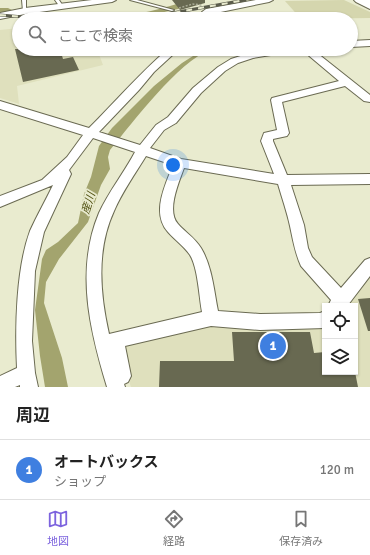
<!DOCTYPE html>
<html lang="ja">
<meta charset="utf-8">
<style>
:root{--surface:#fff;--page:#f6f6f6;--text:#222;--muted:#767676;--line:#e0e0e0;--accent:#7c63de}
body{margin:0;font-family:Signika,"Noto Sans JP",sans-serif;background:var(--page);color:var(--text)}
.controls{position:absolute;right:12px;bottom:12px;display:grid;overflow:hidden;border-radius:0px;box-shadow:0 1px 3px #0004}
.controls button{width:36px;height:36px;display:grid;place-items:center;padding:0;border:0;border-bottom:1px solid var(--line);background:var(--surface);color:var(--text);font:20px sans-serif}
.you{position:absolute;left:173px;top:165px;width:14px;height:14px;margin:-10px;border:3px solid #fff;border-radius:50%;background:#1a73e8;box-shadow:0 0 0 6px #1a73e833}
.badge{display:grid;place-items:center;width:26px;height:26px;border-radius:50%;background:var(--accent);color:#fff;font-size:13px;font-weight:700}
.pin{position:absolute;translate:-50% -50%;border:2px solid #fff;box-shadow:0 1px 4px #0006}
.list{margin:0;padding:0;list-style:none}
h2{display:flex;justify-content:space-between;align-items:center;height:52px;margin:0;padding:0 16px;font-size:17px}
h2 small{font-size:13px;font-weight:400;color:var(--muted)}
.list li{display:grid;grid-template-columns:26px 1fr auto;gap:12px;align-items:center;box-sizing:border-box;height:60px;padding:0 16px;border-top:1px solid var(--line)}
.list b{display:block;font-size:15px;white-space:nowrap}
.list p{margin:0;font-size:13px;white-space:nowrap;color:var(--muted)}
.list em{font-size:13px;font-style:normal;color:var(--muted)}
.icon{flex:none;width:22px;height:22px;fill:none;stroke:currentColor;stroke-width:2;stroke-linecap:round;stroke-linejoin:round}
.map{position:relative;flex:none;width:370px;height:387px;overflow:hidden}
.search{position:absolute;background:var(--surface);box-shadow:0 1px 3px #0004;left:12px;right:12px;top:12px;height:44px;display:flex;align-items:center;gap:10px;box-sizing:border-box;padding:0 14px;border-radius:22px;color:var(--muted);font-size:15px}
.sheet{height:112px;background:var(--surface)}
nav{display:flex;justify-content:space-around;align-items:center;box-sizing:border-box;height:56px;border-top:1px solid var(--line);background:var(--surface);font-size:11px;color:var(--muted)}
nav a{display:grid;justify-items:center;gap:2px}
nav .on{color:var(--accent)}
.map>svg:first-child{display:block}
.built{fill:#dfe0bd}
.green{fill:#d5d6ae}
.water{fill:#a3a46e}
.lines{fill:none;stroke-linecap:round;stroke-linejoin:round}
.canal{fill:#a3a46e;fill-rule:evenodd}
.building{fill:#686951}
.lane-casing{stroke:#6a6a52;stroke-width:2}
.street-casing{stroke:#6a6a52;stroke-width:2}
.secondary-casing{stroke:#6a6a52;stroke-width:2}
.path{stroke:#a6a892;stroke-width:1.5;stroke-dasharray:2 1.5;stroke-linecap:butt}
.lane{fill:#fff;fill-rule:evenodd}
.street{fill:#fff;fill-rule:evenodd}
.secondary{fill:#fff;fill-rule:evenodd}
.rail-casing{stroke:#5b5c4c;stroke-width:3}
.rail{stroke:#e9ebcf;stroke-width:2;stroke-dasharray:6;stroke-linecap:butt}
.labels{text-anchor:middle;stroke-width:3.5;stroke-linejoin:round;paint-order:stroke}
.water-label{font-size:11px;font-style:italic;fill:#545415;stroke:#e9ebcf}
</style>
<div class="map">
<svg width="370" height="387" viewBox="0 0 370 387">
<rect width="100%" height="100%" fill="#e9ebcf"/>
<path class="built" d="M 19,28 L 19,49 L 97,49 L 103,65 L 17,86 L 19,104 L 0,98 L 0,30 Z
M 370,274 L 370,387 L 131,387 L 126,372 L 124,344 L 210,323 L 325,326 L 325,372 L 355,372 L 355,306 L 343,306 Z"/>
<path class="green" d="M 344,0 L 370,12 L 370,18 L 301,19 L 285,1 Z"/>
<path class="water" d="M 204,49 L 211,49 C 177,63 134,121 110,150 L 108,157 L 110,169 L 101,185 L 88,222 L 59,259 L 46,282 L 44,303 L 62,358 L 68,387 L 45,387 L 40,356 L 35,310 L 42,259 L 46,250 L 58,242 L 78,223 L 84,194 L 91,177 L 99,146 L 112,128 L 154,86 L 182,63 Z"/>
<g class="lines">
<path class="canal" d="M 189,0 L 201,0 L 178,9 L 132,19 L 65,19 L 27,15 L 23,13 L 27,11 C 54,13 81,17 108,17 C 135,16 163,9 189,0 Z
M 0,8 L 8,8 L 12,10 L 8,12 L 0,12 Z"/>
</g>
<path class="building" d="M 172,0 L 205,0 L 205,3 L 180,10 Z
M 15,49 L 60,49 L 63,59 L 73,57 L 79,70 L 23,82 Z
M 370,298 L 370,331 L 368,331 L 358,299 Z
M 232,332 L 310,332 L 314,353 L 325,352 L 325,372 L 355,372 L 358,387 L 159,387 L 160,361 L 234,361 Z"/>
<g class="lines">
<defs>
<path id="lane" d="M 22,0 L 26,0 L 26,12 L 23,11 Z
M 55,0 L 59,0 L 63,6 L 62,7 L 60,7 Z
M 130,0 L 137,0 L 174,10 L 172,11 Z"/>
<path id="street" d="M 92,0 L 116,0 L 112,2 L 25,14 L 0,19 L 0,13 L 25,8 Z
M 256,0 L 273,0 L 269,2 L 206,15 L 202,12 L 206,9 Z
M 370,40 L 370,46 L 351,47 L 351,41 Z
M 168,49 L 179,49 L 154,72 L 139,90 L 99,132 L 140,145 L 156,125 L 168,117 L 193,88 L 218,67 L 231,59 L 250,53 L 265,49 L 294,49 L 289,52 L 253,58 L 238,63 L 225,71 L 201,93 L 176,123 L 164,130 L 150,148 L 181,159 L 274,174 L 261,141 L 264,133 L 277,130 L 271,100 L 272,98 L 339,81 L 301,49 L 312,49 L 370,95 L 370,102 L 364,101 L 345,86 L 282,102 L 289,133 L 287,136 L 273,139 L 273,141 L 287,175 L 370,174 L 370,184 L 291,185 L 304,225 L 308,248 L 312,257 L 341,288 L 365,260 L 370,258 L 370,276 L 348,305 L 328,306 L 331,300 L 301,266 C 295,253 293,240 290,226 C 287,212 282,198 278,184 L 184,168 C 179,182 166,211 178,224 C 185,232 195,238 201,248 C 212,266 214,291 218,311 L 260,314 L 320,313 L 325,311 L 325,328 L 260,330 L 211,326 L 125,346 L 131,376 L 128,382 L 124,384 L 125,387 L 107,387 C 90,331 75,270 99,213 C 109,191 124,173 135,152 L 93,138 L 69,170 L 71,174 L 44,232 L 35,271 L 32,341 L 35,373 L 38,387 L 20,387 L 20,385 L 15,387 L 0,387 L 0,376 L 17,368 C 15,328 16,269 30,231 C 37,215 46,200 53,185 L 0,207 L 0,196 L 42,180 L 67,157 L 83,135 L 0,109 L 0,101 L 89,128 C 115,102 140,73 168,49 ZM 146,156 L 173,165 C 165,186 151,213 168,232 C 175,240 184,246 190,255 C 198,268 199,296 202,312 L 109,334 C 100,294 96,250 114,211 C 122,192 135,174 146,156 Z"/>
<path id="secondary" d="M 354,0 L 370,0 L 370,9 L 356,2 Z"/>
</defs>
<use href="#lane" class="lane-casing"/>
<use href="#street" class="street-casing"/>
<use href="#secondary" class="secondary-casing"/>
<path class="path" d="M 179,8 L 193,4 L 202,5"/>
<use href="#lane" class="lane"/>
<use href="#street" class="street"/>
<use href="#secondary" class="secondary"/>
<defs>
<path id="rail" d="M 0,15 L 47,19
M 139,19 L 245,0"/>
</defs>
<use href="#rail" class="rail-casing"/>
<use href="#rail" class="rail"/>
</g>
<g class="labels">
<g class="water-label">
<text transform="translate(88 203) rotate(-73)" y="4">産川</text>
</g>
</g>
</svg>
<div class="controls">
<button><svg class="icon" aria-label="locate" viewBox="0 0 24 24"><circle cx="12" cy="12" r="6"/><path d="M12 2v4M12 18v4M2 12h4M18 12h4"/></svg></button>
<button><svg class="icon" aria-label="layers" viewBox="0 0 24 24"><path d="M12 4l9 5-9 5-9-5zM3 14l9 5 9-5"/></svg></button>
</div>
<div class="you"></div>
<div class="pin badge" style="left:273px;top:346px;background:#3f7fe0">1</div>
<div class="search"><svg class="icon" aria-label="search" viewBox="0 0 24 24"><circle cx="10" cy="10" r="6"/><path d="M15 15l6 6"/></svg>ここで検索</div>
</div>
<section class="sheet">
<h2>周辺<small></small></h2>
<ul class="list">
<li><span class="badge" style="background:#3f7fe0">1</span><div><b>オートバックス</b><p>ショップ</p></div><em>120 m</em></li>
</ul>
</section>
<nav>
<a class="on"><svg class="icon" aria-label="map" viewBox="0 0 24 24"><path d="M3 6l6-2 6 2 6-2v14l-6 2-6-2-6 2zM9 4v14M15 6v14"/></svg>地図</a>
<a><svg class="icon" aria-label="directions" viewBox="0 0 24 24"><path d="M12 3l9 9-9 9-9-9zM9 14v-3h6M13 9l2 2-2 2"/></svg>経路</a>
<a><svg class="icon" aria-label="saved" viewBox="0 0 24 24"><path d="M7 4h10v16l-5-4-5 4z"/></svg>保存済み</a>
</nav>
